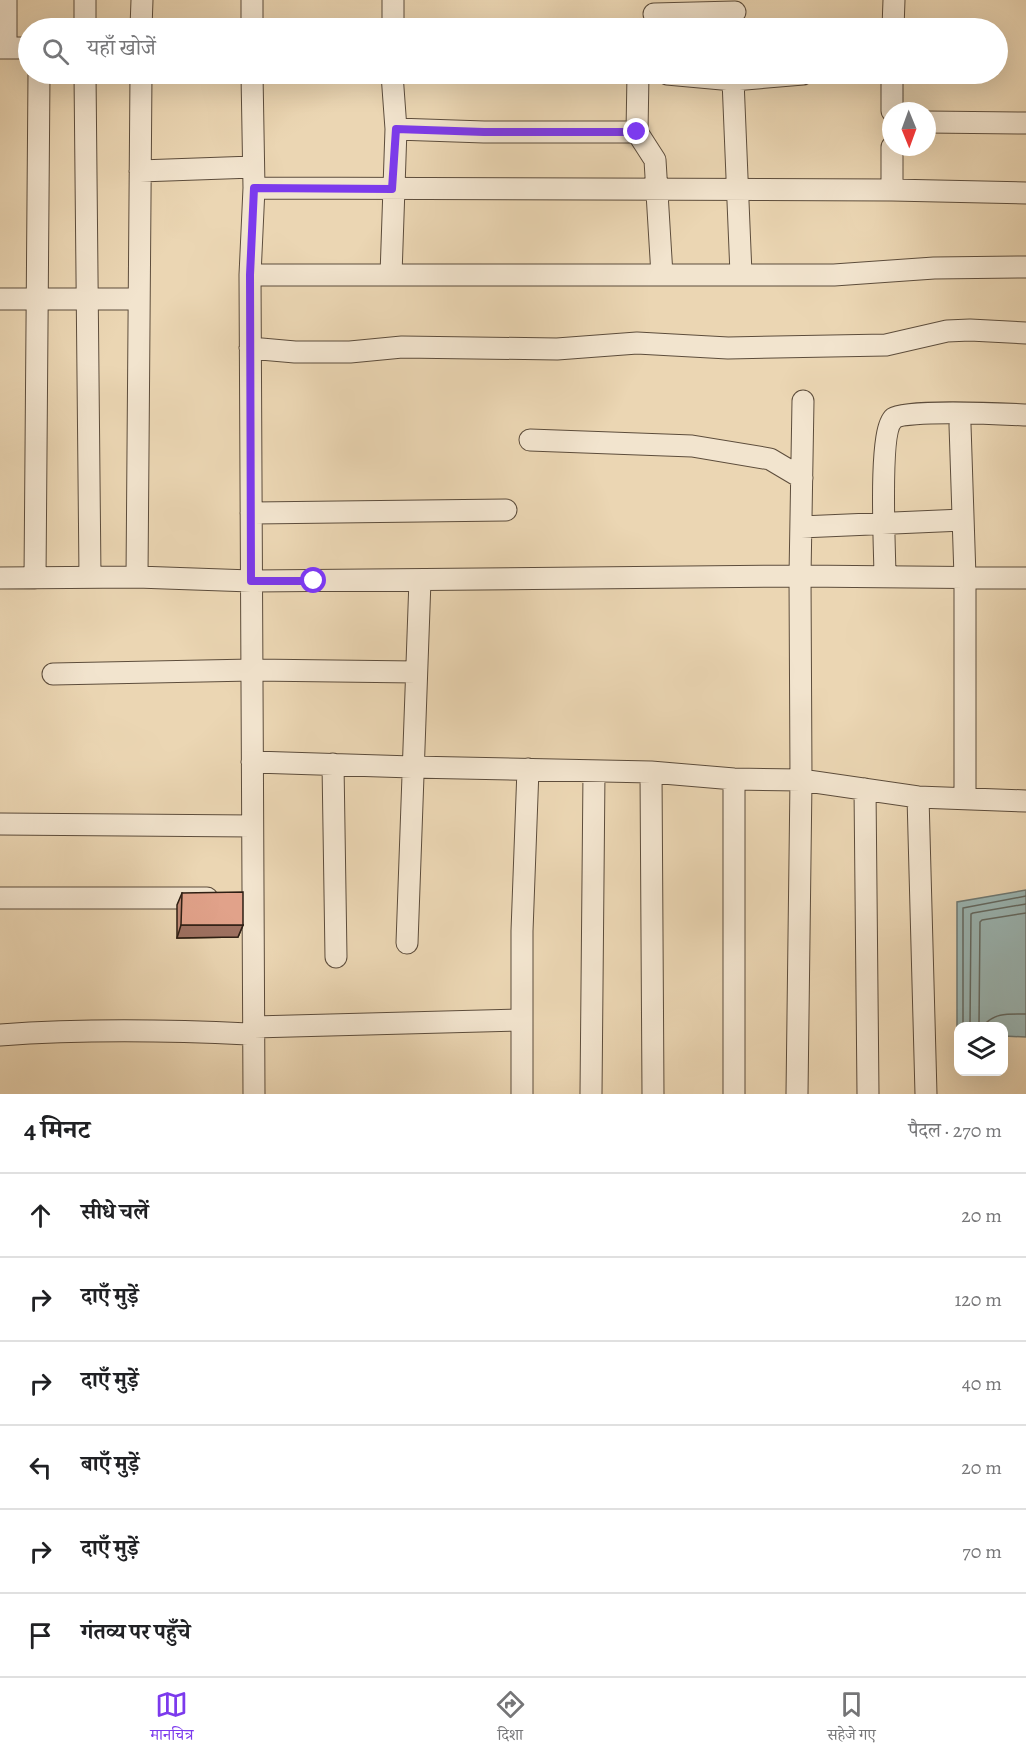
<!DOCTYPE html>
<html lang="hi">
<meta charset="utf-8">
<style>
:root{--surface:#fff;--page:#f6f6f6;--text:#202124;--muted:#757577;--line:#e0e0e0;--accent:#7c3aed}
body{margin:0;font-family:Alegreya,"Noto Serif Devanagari",serif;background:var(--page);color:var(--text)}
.controls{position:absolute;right:18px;bottom:18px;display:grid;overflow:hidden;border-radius:12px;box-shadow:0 6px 24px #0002}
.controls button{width:54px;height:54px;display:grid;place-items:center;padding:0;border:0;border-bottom:2px solid var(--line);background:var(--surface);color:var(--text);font:30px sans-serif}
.compass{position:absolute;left:882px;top:102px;width:54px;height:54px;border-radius:50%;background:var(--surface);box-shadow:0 6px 24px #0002;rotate:179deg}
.stop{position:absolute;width:18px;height:18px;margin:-14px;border:4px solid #7c3aed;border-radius:50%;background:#fff}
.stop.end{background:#7c3aed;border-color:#fff;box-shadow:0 2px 6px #0008}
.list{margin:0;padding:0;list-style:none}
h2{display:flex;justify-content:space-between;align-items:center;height:78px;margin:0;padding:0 24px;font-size:26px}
h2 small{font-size:20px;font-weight:400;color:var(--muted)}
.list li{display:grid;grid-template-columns:39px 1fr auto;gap:18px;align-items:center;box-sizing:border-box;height:84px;padding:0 24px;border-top:2px solid var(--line)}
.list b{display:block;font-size:22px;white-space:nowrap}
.list em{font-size:20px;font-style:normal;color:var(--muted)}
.icon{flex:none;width:33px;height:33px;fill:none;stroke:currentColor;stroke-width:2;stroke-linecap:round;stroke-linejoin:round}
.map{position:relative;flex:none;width:1026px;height:1094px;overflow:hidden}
.search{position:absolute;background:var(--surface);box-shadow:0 6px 24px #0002;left:18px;right:18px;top:18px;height:66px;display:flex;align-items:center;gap:15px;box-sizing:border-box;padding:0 21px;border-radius:33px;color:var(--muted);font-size:22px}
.sheet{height:582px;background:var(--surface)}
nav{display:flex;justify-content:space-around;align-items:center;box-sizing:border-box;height:84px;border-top:2px solid var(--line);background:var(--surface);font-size:16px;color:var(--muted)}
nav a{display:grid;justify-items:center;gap:3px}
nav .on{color:var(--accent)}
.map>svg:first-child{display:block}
.water{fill:#9bb7b5;stroke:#6f7a75;stroke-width:1.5}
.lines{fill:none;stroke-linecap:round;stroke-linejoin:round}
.shore{stroke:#646b64;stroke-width:1.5}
.minor-casing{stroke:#5d4d3c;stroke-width:23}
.minor{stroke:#f2e4ce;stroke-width:21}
.wall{fill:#c28b77;stroke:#2e1f14;stroke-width:1.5}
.shaded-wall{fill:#9e7161;stroke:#2e1f14;stroke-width:1.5}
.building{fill:#e1a28a;stroke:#2e1f14;stroke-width:1.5}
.route{stroke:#7c3aed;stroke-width:8}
</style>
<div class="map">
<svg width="1026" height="1094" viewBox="0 0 1026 1094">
<rect width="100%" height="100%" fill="#ebd6b3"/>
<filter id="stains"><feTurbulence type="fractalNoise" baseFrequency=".00333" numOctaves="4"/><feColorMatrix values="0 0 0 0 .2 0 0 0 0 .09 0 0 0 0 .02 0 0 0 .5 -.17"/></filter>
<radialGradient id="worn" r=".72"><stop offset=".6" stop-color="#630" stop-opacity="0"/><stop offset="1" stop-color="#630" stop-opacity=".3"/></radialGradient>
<path class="water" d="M 1026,890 L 1026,1037 L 1004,1036 L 1004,1026 L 958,1026 L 958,1035 L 957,1034 L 957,902 Z"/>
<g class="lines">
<path class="shore" d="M 1026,913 L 982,920 L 980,922 L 979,1024 L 983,1026 C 995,1012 1009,1014 1026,1014
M 963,1026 L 963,908 L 1026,896
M 970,1026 L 971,914 L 973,913 L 1026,904"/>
<defs>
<path id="minor" d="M 85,0 L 85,28
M 252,0 L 252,28
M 654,14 L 735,12
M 141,28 L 142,0
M 393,28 L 393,0
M 893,28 L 894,0
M 0,48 L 28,48
M 6,48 L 6,0
M 85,74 L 90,577
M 252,74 L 254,188 L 250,275 L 254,1094
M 638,74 L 637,132 L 655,160 L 662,275
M 667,74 L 733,80 L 803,74
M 733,80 L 741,274
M 892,111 L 892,74
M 927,122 L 1026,123
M 396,129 L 484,132 L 637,132
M 892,147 L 892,190
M 140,171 L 253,167
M 254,188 L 892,190 L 1026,193
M 250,275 L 834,275 L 934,268 L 1026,267
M 391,275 L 396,129 L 392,74
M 0,299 L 139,299
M 250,348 L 295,352 L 350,352 L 402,347 L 557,349 L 637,343 L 728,348 L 886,345 L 947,331 L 970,330 L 1026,333
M 960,425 L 965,577 L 965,799
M 530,440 L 692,446 L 770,459 L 802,478
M 251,513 L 506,510
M 801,527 L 963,520
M 137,577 L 141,74
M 885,577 C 885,552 878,431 894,418 C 906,409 1005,414 1026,415
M 0,578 L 137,577 L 251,581 L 800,576 L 1026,578
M 35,578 L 39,74
M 53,674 L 252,670 L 416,672
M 252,762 L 412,767 L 651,772 L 734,779 L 801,780 L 918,797 L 1026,801
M 333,764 L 336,957
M 651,772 L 653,1094
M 865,789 L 868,1094
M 918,797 L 926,1094
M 0,824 L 252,826
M 0,898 L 207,898
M 407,943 L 420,580
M 0,1035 C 83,1029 165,1030 248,1034 L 254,1027 L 522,1020
M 522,1094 L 522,931 L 528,769
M 591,1094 L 594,772
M 734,1094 L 734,779
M 797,1094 L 801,780 L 800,576 L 803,401"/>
</defs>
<use href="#minor" class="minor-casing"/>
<use href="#minor" class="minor"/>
</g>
<path class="wall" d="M 182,893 L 243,925 L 238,937 L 177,938 L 177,905 Z"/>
<path class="shaded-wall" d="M 181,925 L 243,925 L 238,937 L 177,938 Z"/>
<path class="building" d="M 243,892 L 243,925 L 181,925 L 182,893 Z"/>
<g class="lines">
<path class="route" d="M 314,581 L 251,581 L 250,275 L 254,188 L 392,189 L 396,129 L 484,132 L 637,132"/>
</g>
<rect width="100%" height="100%" filter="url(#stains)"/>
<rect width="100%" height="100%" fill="url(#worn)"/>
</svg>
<div class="controls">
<button><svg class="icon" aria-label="layers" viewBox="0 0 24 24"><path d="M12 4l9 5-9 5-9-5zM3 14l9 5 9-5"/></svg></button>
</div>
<svg class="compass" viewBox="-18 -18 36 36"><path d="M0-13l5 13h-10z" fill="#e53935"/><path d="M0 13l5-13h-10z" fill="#757577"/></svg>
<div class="stop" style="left:314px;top:581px"></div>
<div class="stop end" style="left:637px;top:132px"></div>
<div class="search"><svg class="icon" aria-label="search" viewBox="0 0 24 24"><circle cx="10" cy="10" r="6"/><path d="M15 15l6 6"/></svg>यहाँ खोजें</div>
</div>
<section class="sheet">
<h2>4 मिनट<small>पैदल · 270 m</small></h2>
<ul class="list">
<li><svg class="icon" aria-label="ahead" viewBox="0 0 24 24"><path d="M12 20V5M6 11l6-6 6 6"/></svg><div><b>सीधे चलें</b></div><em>20 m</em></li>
<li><svg class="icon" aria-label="right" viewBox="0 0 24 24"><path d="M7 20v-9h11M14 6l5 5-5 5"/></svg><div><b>दाएँ मुड़ें</b></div><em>120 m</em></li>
<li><svg class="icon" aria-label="right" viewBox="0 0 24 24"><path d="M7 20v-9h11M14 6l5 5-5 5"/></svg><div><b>दाएँ मुड़ें</b></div><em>40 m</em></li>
<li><svg class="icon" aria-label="left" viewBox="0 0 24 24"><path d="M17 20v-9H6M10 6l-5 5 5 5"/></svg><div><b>बाएँ मुड़ें</b></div><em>20 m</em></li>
<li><svg class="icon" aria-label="right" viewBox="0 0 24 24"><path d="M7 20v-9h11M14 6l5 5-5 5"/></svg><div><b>दाएँ मुड़ें</b></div><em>70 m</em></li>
<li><svg class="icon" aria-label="arrive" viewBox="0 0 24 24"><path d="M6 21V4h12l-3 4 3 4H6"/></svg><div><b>गंतव्य पर पहुँचे</b></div></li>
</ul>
</section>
<nav>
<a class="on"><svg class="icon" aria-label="map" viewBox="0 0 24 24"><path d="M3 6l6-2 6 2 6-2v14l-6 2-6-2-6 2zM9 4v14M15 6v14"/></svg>मानचित्र</a>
<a><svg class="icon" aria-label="directions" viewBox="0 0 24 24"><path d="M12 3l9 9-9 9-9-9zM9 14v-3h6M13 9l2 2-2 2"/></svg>दिशा</a>
<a><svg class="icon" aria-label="saved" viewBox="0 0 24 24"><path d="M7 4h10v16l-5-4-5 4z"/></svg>सहेजे गए</a>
</nav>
